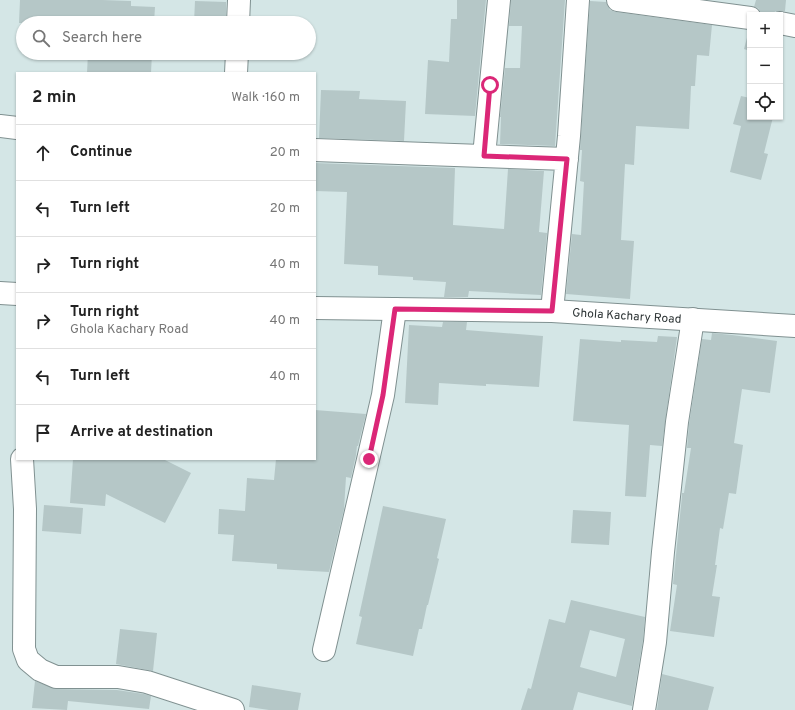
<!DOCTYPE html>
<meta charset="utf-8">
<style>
:root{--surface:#fff;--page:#f2f2f2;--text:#222;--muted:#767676;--line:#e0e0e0}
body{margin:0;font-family:Overpass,sans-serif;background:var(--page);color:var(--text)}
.controls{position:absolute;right:12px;top:12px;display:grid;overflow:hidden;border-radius:0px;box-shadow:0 1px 3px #0004}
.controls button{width:36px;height:36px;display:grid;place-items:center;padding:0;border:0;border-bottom:1px solid var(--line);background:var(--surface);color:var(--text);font:20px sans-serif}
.stop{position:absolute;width:12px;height:12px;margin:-9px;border:3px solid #db2777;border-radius:50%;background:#fff}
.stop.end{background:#db2777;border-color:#fff;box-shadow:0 1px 4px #0008}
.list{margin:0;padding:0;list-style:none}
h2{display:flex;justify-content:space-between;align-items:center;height:52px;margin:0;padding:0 16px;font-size:17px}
h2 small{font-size:13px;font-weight:400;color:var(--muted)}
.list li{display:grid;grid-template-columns:26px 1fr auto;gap:12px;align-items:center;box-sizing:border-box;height:56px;padding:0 16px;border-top:1px solid var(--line)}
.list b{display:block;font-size:15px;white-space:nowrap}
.list p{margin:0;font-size:13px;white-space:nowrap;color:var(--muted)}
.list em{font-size:13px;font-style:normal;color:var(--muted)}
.icon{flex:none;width:22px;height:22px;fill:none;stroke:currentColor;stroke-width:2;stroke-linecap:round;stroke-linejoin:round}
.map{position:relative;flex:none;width:795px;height:710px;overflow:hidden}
.search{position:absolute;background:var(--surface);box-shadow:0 1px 3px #0004;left:16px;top:16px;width:300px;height:44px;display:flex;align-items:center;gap:10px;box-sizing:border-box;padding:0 14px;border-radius:22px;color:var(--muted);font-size:15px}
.panel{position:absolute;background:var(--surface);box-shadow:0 1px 3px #0004;left:16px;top:72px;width:300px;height:388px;border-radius:0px}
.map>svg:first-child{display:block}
.building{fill:#b5c7c7;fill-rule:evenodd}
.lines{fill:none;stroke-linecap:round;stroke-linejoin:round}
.minor-casing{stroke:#809191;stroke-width:24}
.tertiary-casing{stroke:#809191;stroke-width:24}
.minor{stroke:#fff;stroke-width:22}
.tertiary{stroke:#fff;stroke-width:22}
.route{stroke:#db2777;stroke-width:5}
.labels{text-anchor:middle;stroke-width:3.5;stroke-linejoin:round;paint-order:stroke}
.street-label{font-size:12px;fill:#2b3233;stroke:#fff}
</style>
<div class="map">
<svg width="795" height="710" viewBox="0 0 795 710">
<rect width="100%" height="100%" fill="#d4e6e6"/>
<path class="building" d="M 20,0 L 102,0 L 131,1 L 131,6 L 155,7 L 154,23 L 19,23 Z
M 457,0 L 486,0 L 475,116 L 425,114 L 428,60 L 449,62 L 451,19 L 457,19 Z
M 511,0 L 565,0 L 555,146 L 500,144 L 501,117 L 500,117 L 505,68 L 520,68 L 522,26 L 509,26 Z
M 756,0 L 786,0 L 785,11 L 776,11 L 770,15 L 762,15 L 758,8 L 754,7 Z
M 195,1 L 226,2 L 226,23 L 194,23 Z
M 590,1 L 606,2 L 610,10 L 616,12 L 712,25 L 709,56 L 697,55 L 695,86 L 691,86 L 689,129 L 636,126 L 634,165 L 625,164 L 621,240 L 634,241 L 630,299 L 566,294 L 572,234 L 581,235 L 584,182 L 580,181 L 582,150 L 580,150 Z
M 749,30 L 750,30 L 750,51 L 744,49 Z
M 88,53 L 152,53 L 151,73 L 87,73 Z
M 321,90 L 360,91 L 359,99 L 406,101 L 404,141 L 319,138 Z
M 741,96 L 750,98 L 750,117 L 773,117 L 764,153 L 768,154 L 761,180 L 730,172 L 741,126 L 733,124 Z
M 315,163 L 455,168 L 453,225 L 504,229 L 508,169 L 544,171 L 539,232 L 547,233 L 541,295 L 469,291 L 468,297 L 444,297 L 446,282 L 413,280 L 413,277 L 378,275 L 378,266 L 344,264 L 347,192 L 315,191 Z
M 443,322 L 467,322 L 466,330 L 543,336 L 539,387 L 486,384 L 486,386 L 439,383 L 438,405 L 405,403 L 409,325 L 442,327 Z
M 712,333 L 732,335 L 777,341 L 770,393 L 742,389 L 734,443 L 743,445 L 736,494 L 729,493 L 723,529 L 720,528 L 715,565 L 717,565 L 712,596 L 720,597 L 714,637 L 670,631 L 677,585 L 673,584 L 682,496 L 682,493 L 684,493 L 691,448 L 687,448 L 689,424 L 702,339 L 711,340 Z
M 658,336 L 677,337 L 662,446 L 650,445 L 646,497 L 625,496 L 629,425 L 573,421 L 580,339 L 621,342 L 621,340 L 657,342 Z
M 315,410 L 366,414 L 358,446 L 357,446 L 356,455 L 351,478 L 346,477 L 344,509 L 329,572 L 277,569 L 277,564 L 232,561 L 234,535 L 218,534 L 219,509 L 245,511 L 247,478 L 274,480 L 276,459 L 315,459 Z
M 73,459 L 163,459 L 191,473 L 165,523 L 106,494 L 105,506 L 70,503 Z
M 44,505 L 83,508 L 81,534 L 42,531 Z
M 383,506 L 446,519 L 437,558 L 439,559 L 428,605 L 427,605 L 422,629 L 419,629 L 413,656 L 356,644 L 362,617 L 359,616 Z
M 573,510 L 611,512 L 609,545 L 571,543 Z
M 571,600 L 645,617 L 643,640 L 632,706 L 578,692 L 573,710 L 521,710 L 528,688 L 531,689 L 549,619 L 565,623 ZM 590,630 L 625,639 L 616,677 L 580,667 Z
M 120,629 L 157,633 L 153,671 L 116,664 Z
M 662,674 L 714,687 L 708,710 L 657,710 Z
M 35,681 L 56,689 L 117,690 L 144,694 L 151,696 L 149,709 L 68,701 L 67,710 L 32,708 Z
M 252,685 L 301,693 L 298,710 L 269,710 L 249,707 Z"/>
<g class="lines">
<defs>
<path id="minor" d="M 618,0 L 750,18
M 780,23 L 795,26
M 0,126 L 17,128
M 315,150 L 567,159
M 484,156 L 499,0
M 552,311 L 569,136 L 578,0
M 22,459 L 25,509 L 24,649 L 28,660 L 40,670 L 56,677 L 118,677 L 147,682 L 233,710
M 324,650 L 383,395 L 395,309
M 644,710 L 655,642 L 663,552 L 677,422 L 693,319"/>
<g id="tertiary">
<path d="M 238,23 L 239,0"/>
<path d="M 236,73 L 237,53"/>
<path d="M 0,293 L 17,294"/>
<path id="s1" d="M 315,308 L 552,311 L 795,326"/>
</g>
</defs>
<use href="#minor" class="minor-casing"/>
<use href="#tertiary" class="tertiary-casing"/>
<use href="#minor" class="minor"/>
<use href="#tertiary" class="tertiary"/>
</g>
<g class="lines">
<path class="route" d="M 369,459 L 383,395 L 395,309 L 552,311 L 567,159 L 484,156 L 490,85"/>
</g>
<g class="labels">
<g class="street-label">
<text dy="4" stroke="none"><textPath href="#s1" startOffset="312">Ghola Kachary Road</textPath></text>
</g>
</g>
</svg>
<div class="controls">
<button>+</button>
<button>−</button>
<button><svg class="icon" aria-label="locate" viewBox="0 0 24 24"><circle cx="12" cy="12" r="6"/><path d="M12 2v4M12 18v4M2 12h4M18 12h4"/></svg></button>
</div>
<div class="stop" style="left:490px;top:85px"></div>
<div class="stop end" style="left:369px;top:459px"></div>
<div class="search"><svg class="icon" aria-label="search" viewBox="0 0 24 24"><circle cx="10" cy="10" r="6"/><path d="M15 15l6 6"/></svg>Search here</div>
<section class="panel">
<h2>2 min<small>Walk · 160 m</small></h2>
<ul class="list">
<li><svg class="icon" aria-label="ahead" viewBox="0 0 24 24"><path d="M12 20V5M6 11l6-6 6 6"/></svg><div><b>Continue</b></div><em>20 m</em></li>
<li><svg class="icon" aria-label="left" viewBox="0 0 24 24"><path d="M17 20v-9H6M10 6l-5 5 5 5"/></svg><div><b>Turn left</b></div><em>20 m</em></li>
<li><svg class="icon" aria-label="right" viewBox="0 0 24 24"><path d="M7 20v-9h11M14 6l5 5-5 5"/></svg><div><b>Turn right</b></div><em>40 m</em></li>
<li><svg class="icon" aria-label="right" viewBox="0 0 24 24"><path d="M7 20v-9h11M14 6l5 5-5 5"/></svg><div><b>Turn right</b><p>Ghola Kachary Road</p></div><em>40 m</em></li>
<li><svg class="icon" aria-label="left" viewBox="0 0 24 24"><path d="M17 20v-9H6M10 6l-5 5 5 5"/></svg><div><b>Turn left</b></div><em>40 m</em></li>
<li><svg class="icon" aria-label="arrive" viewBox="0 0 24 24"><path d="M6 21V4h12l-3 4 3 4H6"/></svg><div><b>Arrive at destination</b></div></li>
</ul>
</section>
</div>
